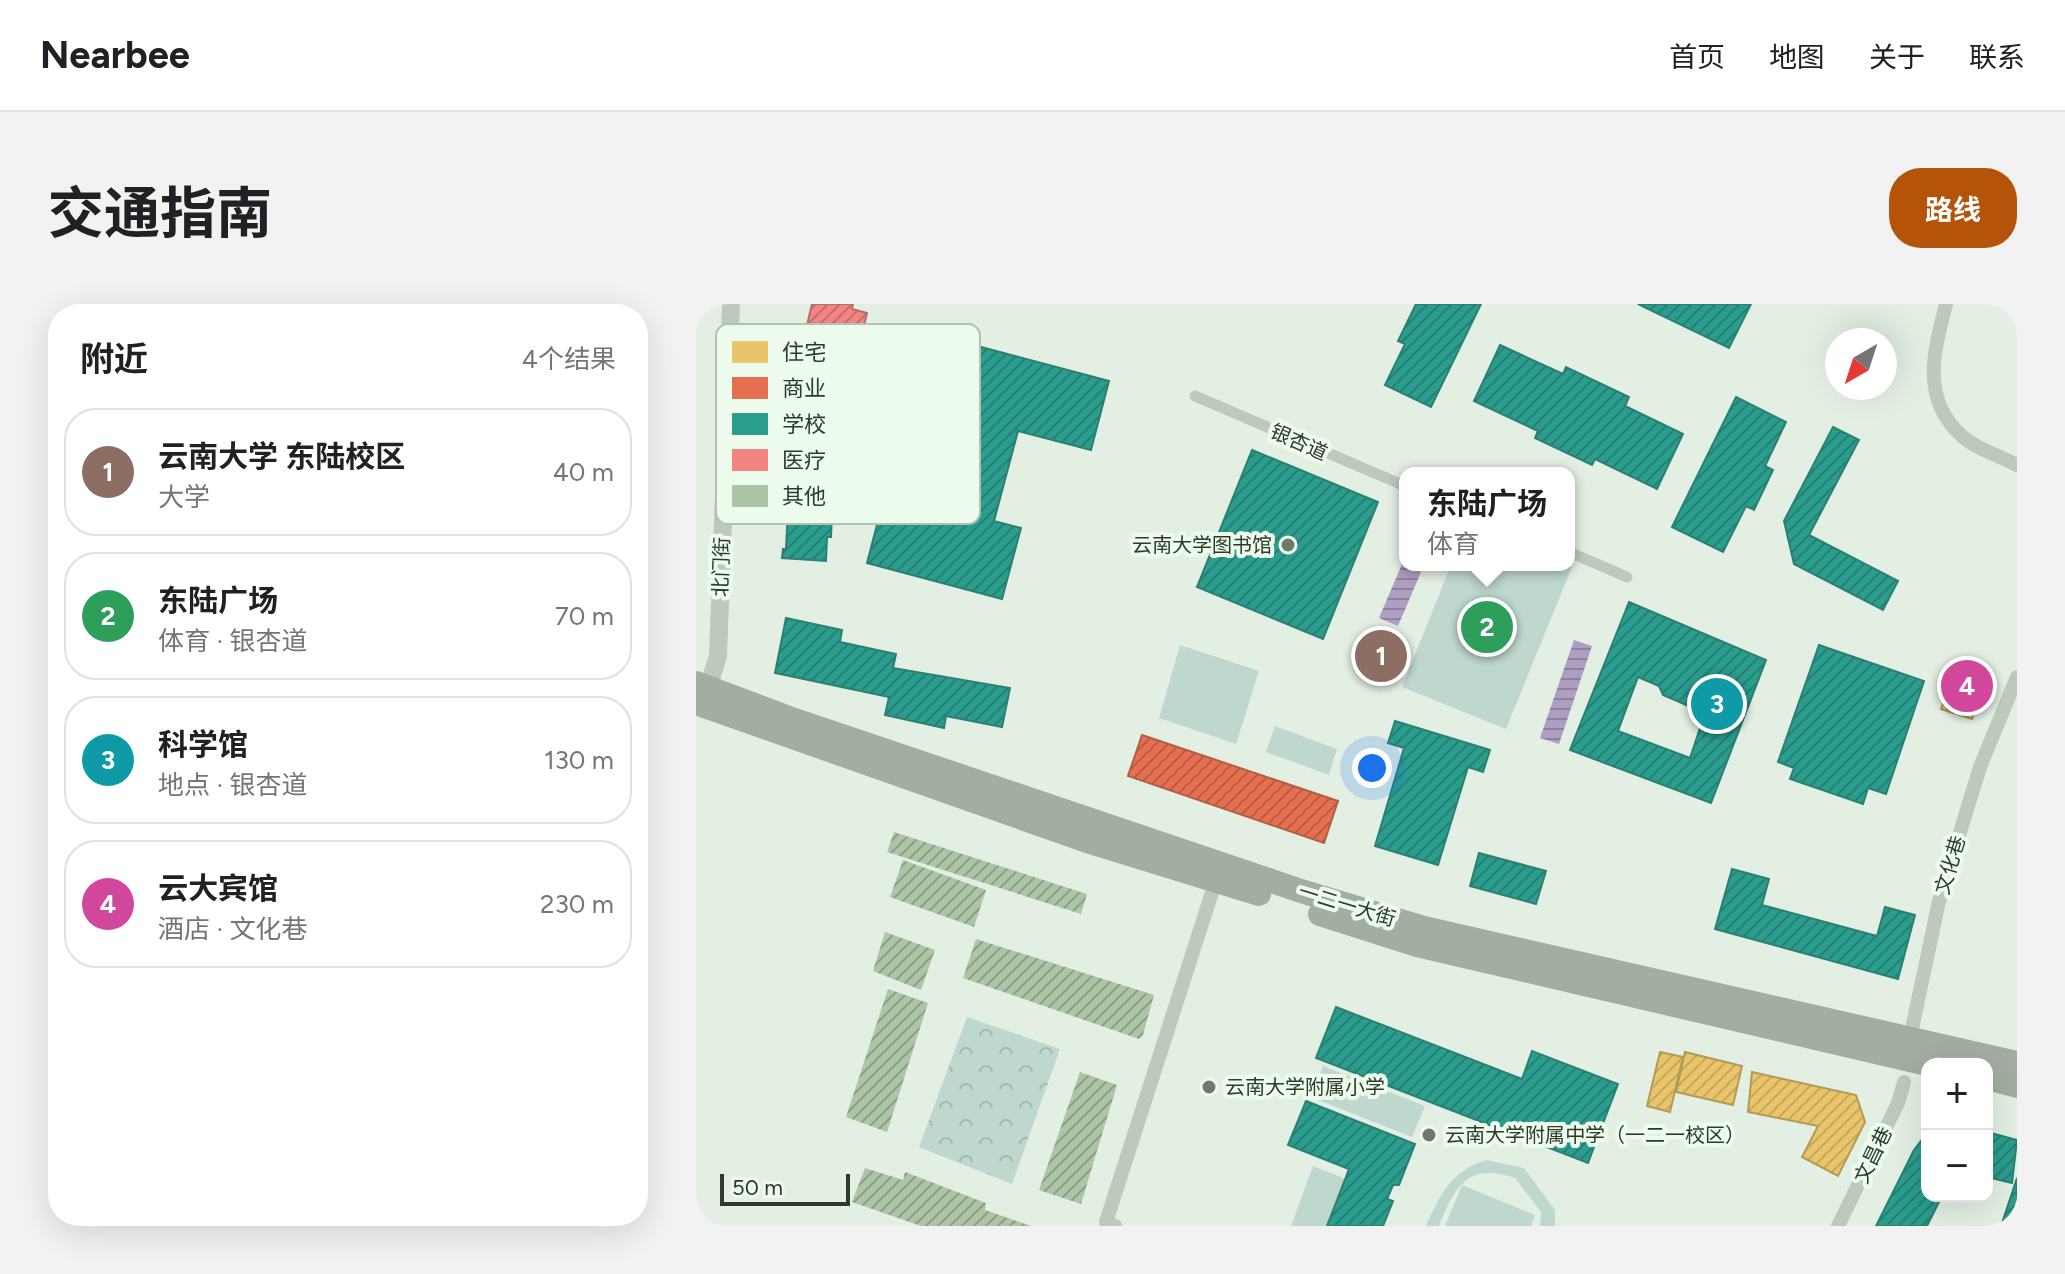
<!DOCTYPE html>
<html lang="zh">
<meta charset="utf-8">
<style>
:root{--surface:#fff;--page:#f2f2f2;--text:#202124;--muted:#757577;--line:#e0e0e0;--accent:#b45309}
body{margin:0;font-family:Figtree,"Noto Sans SC",sans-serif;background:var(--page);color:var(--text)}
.controls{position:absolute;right:24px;bottom:24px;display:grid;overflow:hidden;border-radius:16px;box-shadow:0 8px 32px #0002}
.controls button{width:72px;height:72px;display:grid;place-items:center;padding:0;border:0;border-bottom:2px solid var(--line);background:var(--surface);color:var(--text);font:40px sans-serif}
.compass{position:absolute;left:1129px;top:24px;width:72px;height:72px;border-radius:50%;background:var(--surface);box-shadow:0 8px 32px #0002;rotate:219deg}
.scale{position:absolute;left:24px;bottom:20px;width:130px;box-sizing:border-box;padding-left:8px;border:4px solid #2e3b2a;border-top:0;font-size:22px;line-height:28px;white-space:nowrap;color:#2e3b2a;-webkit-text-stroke:6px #edfbec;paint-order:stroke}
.you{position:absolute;left:676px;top:464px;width:28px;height:28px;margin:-20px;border:6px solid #fff;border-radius:50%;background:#1a73e8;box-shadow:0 0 0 12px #1a73e833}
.badge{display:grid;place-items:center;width:52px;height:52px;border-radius:50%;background:var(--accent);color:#fff;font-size:26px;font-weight:700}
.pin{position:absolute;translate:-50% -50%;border:4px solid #fff;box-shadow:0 2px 8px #0006}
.popup{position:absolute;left:703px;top:163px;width:176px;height:104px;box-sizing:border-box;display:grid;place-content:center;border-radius:16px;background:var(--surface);filter:drop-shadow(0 2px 6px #0005);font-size:26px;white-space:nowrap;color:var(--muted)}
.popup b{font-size:30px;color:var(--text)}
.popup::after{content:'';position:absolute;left:50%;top:100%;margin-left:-16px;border:16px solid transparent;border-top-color:var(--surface)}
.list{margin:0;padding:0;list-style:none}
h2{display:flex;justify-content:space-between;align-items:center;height:104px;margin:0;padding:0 32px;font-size:34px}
h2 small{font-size:26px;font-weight:400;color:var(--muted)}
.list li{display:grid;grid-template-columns:52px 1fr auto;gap:24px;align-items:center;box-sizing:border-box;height:128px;margin:0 16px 16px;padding:0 16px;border:2px solid var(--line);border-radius:32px}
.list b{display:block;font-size:30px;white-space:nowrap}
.list p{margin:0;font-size:26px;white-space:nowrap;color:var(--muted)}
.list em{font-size:26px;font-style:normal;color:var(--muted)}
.map{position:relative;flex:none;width:1321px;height:922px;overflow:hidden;border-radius:32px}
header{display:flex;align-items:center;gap:48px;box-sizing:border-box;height:112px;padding:0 40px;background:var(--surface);border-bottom:2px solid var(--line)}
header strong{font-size:38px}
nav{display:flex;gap:44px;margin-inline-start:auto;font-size:28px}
.intro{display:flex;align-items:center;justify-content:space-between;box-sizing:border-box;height:192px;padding:0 48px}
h1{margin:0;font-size:56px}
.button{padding:20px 36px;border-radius:32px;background:var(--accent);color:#fff;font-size:28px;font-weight:700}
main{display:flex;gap:48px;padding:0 48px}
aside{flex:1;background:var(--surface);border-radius:32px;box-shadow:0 8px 32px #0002}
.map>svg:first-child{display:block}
.park{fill:url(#park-crowns)}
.pitch{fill:#bed8ce}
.water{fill:url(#water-rules)}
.homes{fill:url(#homes-hatch);stroke:#b19b57;stroke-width:2}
.shops{fill:url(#shops-hatch);stroke:#b05f45;stroke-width:2}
.schools{fill:url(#schools-hatch);stroke:#2b8071;stroke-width:2;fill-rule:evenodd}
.health{fill:url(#health-hatch);stroke:#b76e68;stroke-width:2}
.building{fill:url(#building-hatch)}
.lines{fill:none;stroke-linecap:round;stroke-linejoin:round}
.pedestrian{stroke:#bec9bd;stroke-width:11}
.minor{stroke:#bec9bd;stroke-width:14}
.tertiary{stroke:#bec9bd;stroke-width:18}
.primary{stroke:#a3aea2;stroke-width:24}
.poi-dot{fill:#6e7a6b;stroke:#edfbec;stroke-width:3}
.labels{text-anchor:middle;stroke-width:8;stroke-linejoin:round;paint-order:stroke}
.street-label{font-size:20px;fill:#2e3b2a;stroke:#edfbec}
.poi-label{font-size:20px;fill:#2e3b2a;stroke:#edfbec;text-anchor:start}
.key{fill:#edfbec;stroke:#b4c1b2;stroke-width:2}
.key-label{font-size:22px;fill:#2e3b2a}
</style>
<header>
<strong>Nearbee</strong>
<nav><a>首页</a><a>地图</a><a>关于</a><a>联系</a></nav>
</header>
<div class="intro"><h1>交通指南</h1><a class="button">路线</a></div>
<main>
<aside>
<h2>附近<small>4个结果</small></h2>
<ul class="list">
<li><span class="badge" style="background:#8d6e63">1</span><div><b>云南大学 东陆校区</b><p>大学</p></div><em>40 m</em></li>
<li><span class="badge" style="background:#2e9e5b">2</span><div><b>东陆广场</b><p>体育 · 银杏道</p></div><em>70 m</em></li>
<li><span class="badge" style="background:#0f9aa8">3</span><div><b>科学馆</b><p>地点 · 银杏道</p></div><em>130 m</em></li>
<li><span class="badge" style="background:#d1479c">4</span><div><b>云大宾馆</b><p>酒店 · 文化巷</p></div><em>230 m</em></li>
</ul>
</aside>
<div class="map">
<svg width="1321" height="922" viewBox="0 0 1321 922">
<defs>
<pattern id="park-crowns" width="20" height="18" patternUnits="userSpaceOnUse" patternTransform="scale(2)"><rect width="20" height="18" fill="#bed8ce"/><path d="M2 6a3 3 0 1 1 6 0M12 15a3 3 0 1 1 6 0" fill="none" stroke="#a4bab1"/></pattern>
<pattern id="water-rules" width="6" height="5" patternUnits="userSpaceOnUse" patternTransform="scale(2)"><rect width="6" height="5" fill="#ae9ec2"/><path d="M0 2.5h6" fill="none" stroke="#8e829e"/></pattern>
<pattern id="homes-hatch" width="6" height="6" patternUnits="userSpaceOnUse" patternTransform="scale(2)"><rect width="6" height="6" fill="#e9c46a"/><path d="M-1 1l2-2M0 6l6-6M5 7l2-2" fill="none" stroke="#c8a95c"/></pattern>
<pattern id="shops-hatch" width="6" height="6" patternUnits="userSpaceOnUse" patternTransform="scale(2)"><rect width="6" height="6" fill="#e76f51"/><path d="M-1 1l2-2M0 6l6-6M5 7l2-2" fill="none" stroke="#bc5c43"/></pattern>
<pattern id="schools-hatch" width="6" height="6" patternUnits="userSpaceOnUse" patternTransform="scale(2)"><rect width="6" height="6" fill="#2a9d8f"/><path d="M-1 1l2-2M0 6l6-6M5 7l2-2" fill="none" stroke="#248175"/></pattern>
<pattern id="health-hatch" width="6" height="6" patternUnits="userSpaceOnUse" patternTransform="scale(2)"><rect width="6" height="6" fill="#f28482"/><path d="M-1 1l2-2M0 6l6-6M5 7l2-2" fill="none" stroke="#c46d6b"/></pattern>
<pattern id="building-hatch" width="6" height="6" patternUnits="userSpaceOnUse" patternTransform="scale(2)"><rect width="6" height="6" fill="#adc4a5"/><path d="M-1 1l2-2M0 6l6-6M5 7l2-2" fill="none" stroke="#8da087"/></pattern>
</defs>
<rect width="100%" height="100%" fill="#e4efe4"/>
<path class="park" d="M 271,713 L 364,745 L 316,880 L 223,843 Z"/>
<path class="pitch" d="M 755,261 L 876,263 L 810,425 L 706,383 Z
M 484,341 L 563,367 L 540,440 L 463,414 Z
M 579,422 L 641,445 L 633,471 L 570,448 Z
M 627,762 L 729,802 L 716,833 L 615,793 Z
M 790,856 L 828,864 L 859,906 L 859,922 L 844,922 L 845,908 L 819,874 C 772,858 759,882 743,922 L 730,922 C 744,890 755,867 790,856 Z
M 617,862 L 650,875 L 631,922 L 595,922 Z
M 766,881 L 839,911 L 835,922 L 749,922 Z"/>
<path class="water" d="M 706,260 L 725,268 L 702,322 L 683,314 Z
M 878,336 L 896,342 L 863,440 L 844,434 Z"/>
<path class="homes" d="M 1264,354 L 1294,367 L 1276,415 L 1245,405 Z
M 964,748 L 987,753 L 974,808 L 951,802 Z
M 989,748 L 1046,762 L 1037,801 L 980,788 Z
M 1056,768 L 1160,791 L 1169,818 L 1142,872 L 1106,853 L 1122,822 L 1052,808 Z"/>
<path class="shops" d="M 446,431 L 642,497 L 628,539 L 432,472 Z"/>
<path class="schools" d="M 720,0 L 785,0 L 735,103 L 689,81 L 709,40 L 702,37 Z
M 942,0 L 1055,0 L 1033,44 Z
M 236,30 L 413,77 L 395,146 L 322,127 L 298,217 L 325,224 L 306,295 L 171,259 L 189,190 L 246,206 L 271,110 L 219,96 Z
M 804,41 L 867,70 L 870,63 L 933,93 L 929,102 L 987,130 L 961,185 L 899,155 L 896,161 L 839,134 L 842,127 L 778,97 Z
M 1040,93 L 1090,118 L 1069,162 L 1077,166 L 1058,206 L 1050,202 L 1027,248 L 976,223 Z
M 1137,123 L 1163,136 L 1113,231 L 1202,277 L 1187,306 L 1098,260 L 1088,217 Z
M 556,146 L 682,198 L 627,335 L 501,283 Z
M 100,148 L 132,150 L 138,156 L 135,233 L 131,233 L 130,257 L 86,254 L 87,245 L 90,245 L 93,181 L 89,180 L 89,176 L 98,177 Z
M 933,298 L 1070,356 L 1015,499 L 874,446 ZM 942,373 L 963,382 L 967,391 L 1009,409 L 994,454 L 922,427 Z
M 90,314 L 146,326 L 144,338 L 200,350 L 197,364 L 314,384 L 306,423 L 250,412 L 248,424 L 189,411 L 193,393 L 79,369 Z
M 1123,341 L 1228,377 L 1190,490 L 1172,484 L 1167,500 L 1094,475 L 1098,464 L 1082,458 Z
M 699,417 L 794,446 L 787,468 L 772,463 L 742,561 L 679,542 L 708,444 L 692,439 Z
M 783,549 L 850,567 L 840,600 L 774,582 Z
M 1036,565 L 1073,575 L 1066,601 L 1181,632 L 1189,603 L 1219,611 L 1202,675 L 1019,625 Z
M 640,703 L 826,775 L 836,747 L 922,780 L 892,859 L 620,754 Z
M 610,797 L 719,840 L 703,881 L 697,881 L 691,895 L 697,897 L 687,922 L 631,922 L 653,865 L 592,841 Z
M 1291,828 L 1321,836 L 1316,879 L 1291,873 Z
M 1231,829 L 1231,892 L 1246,892 L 1231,922 L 1180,922 L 1218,846 Z
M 1321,874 L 1321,922 L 1305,922 Z"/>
<path class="health" d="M 116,0 L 157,0 L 156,5 L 171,9 L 164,39 L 145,34 L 139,58 L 157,63 L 151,87 L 128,81 L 125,94 L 75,85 L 70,75 L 74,58 L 67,56 L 73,33 L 106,42 Z"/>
<path class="building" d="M 198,528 L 391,590 L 385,610 L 191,548 Z
M 207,556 L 290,586 L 278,623 L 194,593 Z
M 189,628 L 239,646 L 225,686 L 177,667 Z
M 280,635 L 458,691 L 447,731 L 443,735 L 267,674 Z
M 192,685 L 232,699 L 191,828 L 150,813 Z
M 384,768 L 421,781 L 385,900 L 343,886 Z
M 169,864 L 207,876 L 209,868 L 290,899 L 289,906 L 335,922 L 225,922 L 156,898 Z"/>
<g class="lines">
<path class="pedestrian" d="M 499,92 L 709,182
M 873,248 L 931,273"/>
<path class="minor" d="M 1250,0 C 1238,48 1224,94 1266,132 C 1280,145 1304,152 1321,161
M 1213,739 L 1243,597 L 1284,463 L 1321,373
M 419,922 L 410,918 L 520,576
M 1142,922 L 1202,799 L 1208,778"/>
<path class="tertiary" d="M 13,381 L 22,352 L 35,0"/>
<path class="primary" d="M 0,379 L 93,414 L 605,587 L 728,624 L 1321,759
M 0,399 L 391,537 L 563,590
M 624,610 L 721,641 L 1231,760
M 1291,774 L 1321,782"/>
</g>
<g class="poi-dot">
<circle cx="592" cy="241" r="8"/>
<circle cx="513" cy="783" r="8"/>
<circle cx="733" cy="831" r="8"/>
</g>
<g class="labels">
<g class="street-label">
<text transform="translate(603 138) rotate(24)" y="7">银杏道</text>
<text transform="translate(25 263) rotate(-88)" y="7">北门街</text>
<text transform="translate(1254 561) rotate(-73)" y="7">文化巷</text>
<text transform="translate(651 601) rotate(17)" y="7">一二一大街</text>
<text transform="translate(1177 851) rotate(-64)" y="7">文昌巷</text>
</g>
<g class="poi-label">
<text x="576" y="248" text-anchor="end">云南大学图书馆</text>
<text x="529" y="790">云南大学附属小学</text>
<text x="749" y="838">云南大学附属中学（一二一校区）</text>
</g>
</g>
<rect x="20" y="20" width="264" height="200" rx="12" class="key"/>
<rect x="36" y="37" width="36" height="22" fill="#e9c46a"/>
<rect x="36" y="73" width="36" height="22" fill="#e76f51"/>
<rect x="36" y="109" width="36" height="22" fill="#2a9d8f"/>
<rect x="36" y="145" width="36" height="22" fill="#f28482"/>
<rect x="36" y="181" width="36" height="22" fill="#adc4a5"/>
<g class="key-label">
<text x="86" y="56">住宅</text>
<text x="86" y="92">商业</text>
<text x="86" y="128">学校</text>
<text x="86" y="164">医疗</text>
<text x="86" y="200">其他</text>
</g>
</svg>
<div class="controls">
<button>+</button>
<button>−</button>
</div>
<svg class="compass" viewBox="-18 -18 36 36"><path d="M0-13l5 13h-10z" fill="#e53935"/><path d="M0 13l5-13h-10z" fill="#757577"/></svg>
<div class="scale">50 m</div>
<div class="you"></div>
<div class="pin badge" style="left:685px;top:352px;background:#8d6e63">1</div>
<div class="pin badge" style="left:791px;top:323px;background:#2e9e5b">2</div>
<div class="popup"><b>东陆广场</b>体育</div>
<div class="pin badge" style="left:1021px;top:400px;background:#0f9aa8">3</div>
<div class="pin badge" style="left:1271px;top:382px;background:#d1479c">4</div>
</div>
</main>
